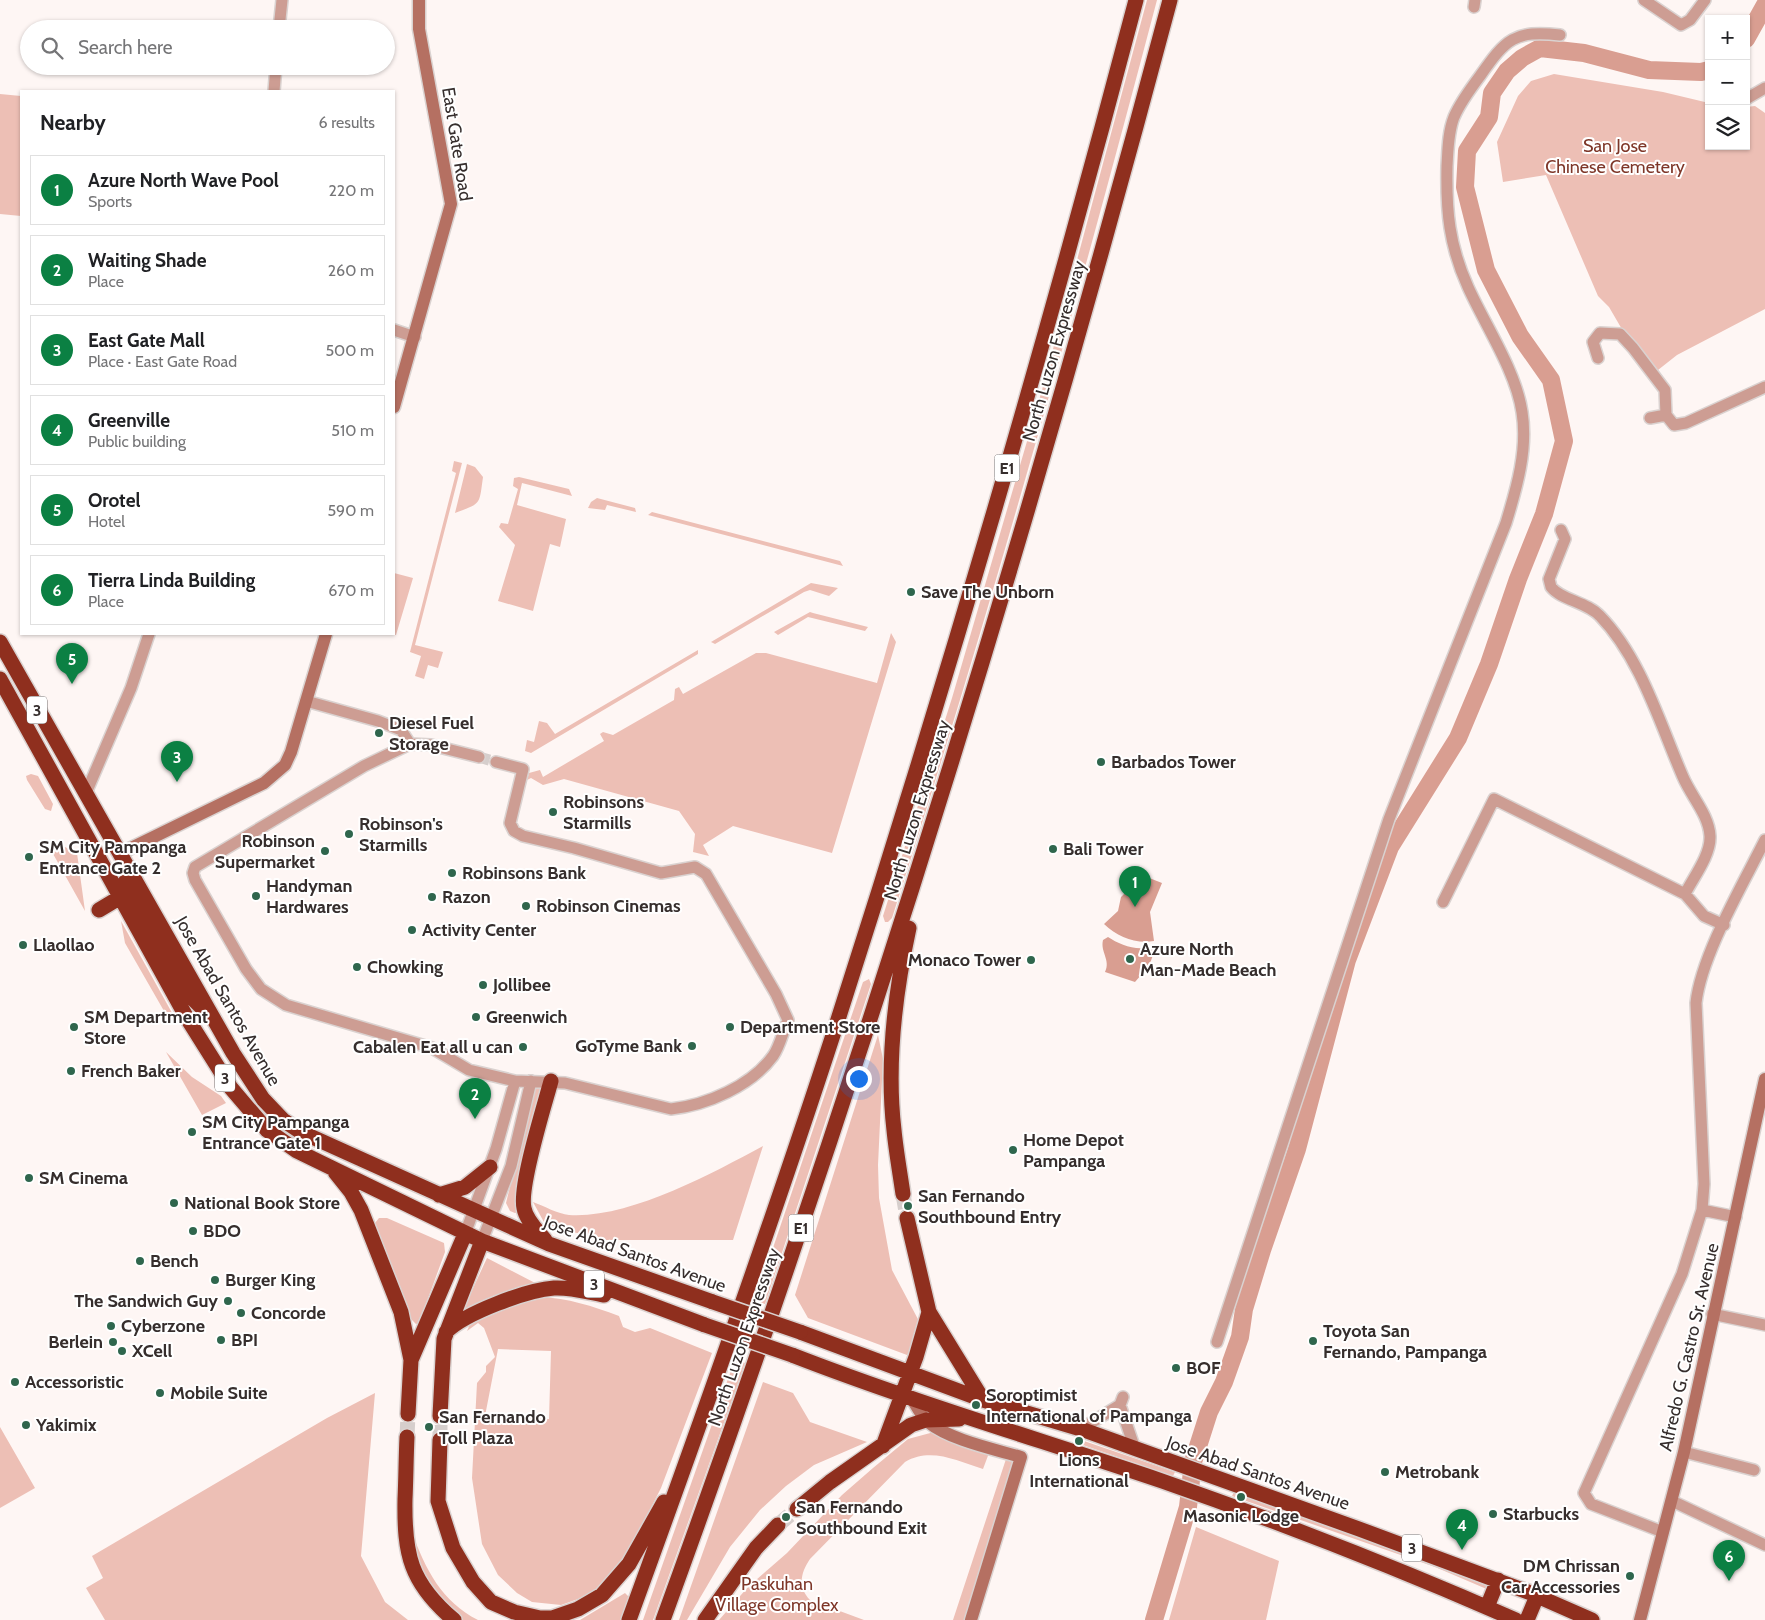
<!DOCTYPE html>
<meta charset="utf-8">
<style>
:root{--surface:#fff;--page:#f2f2f2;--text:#202124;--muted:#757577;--line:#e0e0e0;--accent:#0b8043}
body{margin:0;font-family:Cabin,sans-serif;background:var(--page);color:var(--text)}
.controls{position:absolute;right:15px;top:15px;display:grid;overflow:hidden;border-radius:0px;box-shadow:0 1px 4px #0004}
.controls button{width:45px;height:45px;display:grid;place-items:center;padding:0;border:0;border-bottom:1px solid var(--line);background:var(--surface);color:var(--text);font:25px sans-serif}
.you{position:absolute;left:858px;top:1078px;width:18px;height:18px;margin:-12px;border:4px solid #fff;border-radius:50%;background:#1a73e8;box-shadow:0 0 0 8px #1a73e833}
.badge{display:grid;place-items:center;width:32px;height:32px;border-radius:50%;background:var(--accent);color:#fff;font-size:16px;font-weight:700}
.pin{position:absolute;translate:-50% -41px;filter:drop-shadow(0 1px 2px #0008)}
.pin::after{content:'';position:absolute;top:26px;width:18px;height:15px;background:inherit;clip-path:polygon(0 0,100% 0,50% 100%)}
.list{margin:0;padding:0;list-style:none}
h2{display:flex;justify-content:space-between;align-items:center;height:65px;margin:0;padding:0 20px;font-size:21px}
h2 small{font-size:16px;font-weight:400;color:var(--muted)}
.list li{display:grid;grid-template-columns:32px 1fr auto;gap:15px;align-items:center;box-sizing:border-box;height:70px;margin:0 10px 10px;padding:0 10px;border:1px solid var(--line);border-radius:0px}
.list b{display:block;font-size:19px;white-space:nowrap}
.list p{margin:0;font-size:16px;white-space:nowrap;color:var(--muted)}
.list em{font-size:16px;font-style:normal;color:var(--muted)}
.icon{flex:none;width:28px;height:28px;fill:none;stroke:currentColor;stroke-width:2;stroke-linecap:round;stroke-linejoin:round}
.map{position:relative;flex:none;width:1765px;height:1620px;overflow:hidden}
.search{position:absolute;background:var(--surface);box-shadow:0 1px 4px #0004;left:20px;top:20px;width:375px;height:55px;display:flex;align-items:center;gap:12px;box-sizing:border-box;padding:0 18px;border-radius:28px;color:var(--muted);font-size:19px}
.panel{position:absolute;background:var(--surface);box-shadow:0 1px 4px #0004;left:20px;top:90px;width:375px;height:545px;border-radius:0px}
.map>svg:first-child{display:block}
.green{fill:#edbfb5;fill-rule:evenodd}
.water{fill:#d99e91}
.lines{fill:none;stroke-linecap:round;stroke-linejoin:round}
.river{stroke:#d99e91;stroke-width:18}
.street-tunnel{stroke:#d6cecc;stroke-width:11;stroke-dasharray:11 5.5;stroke-linecap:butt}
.highway-tunnel{stroke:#d6cecc;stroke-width:15;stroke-dasharray:15 8;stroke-linecap:butt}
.street-casing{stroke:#dad2d0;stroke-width:14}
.secondary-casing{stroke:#dad2d0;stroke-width:15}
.highway-casing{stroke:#dad2d0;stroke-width:18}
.street{stroke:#cd9d93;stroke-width:11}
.secondary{stroke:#b57062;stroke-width:12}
.highway{stroke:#8f2f1e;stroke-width:15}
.highway-bridge-casing{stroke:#dad2d0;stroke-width:18;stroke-linecap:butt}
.highway-bridge{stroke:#8f2f1e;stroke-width:15}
.poi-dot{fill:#2f664d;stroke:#fff;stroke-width:2}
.labels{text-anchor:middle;stroke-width:4;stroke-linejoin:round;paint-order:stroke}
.shield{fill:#fff;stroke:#726d6c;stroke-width:1}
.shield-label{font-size:16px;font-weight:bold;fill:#362e2d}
.street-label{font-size:18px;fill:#362e2d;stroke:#fff}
.park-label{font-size:18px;fill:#7e3628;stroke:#fff}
.poi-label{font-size:18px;font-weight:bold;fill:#362e2d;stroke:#fff;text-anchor:start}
</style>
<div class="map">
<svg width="1765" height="1620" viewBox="0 0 1765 1620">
<rect width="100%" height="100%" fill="#fef6f4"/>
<path class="green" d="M 1147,0 L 1157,0 C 1076,308 989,615 892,918 L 888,922 L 885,922 L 883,916 L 952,698 L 1042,390 Z
M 1554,74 L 1663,92 L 1709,103 L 1709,146 L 1746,146 L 1746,107 L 1755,106 L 1765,113 L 1765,309 L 1677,355 L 1658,370 L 1623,331 L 1609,307 L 1598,296 L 1546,175 L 1503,182 L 1497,142 L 1518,96 L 1531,81 Z
M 0,94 L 21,96 L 21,216 L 0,214 Z
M 454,461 L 462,463 L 415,645 L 443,652 L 438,668 L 428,665 L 424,679 L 415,676 L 421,656 L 410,652 L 456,473 L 452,471 Z
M 467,464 L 475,467 L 483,477 C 479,505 482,503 455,513 Z
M 519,477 L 569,489 L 572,496 L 522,483 L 517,505 L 566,519 L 560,547 L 550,544 L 533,611 L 498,601 L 515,545 L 499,527 L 501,523 L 508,524 L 518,489 L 513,486 L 514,478 Z
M 597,498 L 635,508 L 636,512 L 607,505 L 605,510 L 588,508 L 591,502 Z
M 652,512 L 840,561 L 843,566 L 648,515 Z
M 394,573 L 413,578 L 396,635 L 379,634 L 394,634 Z
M 811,583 L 838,588 L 829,596 L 810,590 L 804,592 L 715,644 L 711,642 Z
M 810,612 L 813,613 L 868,627 L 865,631 L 808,617 L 778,635 L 774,632 Z
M 891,633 L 896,642 L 832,853 L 733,826 L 703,845 L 709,856 L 693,852 L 695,834 L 679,811 L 564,779 L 543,785 L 531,778 L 527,780 L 529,773 L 540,770 L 543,777 L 604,741 L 600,734 L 603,732 L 613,735 L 674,700 L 675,689 L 679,687 L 683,694 L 756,653 L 766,653 L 877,683 Z
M 698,650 L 698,654 L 531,753 L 525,751 L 527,740 L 534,742 L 539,721 L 547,723 L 555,734 Z
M 31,774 L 38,776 L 53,804 L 51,811 L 45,809 L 27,780 L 26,776 Z
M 65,847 L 77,853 L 85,911 L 52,852 Z
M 121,921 L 176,1020 L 164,1011 L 125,943 Z
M 869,979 L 871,984 L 765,1304 L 755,1301 L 863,982 Z
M 878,1035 L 883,1059 L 878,1165 L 879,1198 L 892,1270 L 920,1323 L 912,1351 L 907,1355 L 808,1318 L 795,1295 Z
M 166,1052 L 192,1077 L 221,1096 L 226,1103 L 202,1115 Z
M 535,1086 L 541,1086 L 542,1089 L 518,1212 L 515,1213 L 510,1211 L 506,1203 Z
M 763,1146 L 733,1240 L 602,1240 L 545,1224 L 533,1202 C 544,1206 558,1214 569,1215 C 628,1219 711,1174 763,1146 Z
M 379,1218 L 387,1218 L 444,1243 L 445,1252 L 419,1323 L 416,1324 L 411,1319 L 376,1229 L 375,1223 Z
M 487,1258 L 539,1285 L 463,1310 Z
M 540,1297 C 568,1298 592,1306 619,1316 L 623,1327 L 635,1332 L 650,1328 L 712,1353 L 661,1488 L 626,1557 L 601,1586 L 581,1598 L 561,1605 L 532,1602 L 517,1593 L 498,1575 L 482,1544 L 472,1478 L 477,1383 L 486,1372 L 486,1366 L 495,1357 L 484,1328 L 478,1323 L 467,1331 L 473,1317 ZM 498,1349 L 551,1351 L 549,1419 L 485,1416 Z
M 735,1359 L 745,1363 L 735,1392 L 653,1620 L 643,1620 Z
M 763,1382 L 793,1393 L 810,1422 L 867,1442 L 814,1465 L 786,1486 L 760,1510 L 730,1547 L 687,1620 L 679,1620 Z
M 375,1393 L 361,1556 L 385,1602 L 408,1620 L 105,1620 L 86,1588 L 103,1578 L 92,1556 L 327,1418 Z
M 0,1427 L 35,1488 L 0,1508 Z
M 934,1432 L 989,1453 L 983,1469 C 957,1461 931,1447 905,1462 L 810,1559 C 801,1572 797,1587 810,1600 L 864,1620 L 719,1620 L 748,1587 L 787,1553 L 842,1495 L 873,1468 L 908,1439 Z
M 1081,1440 L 1175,1472 L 1173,1476 L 1080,1444 Z
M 1006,1459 L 1014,1462 L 965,1620 L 953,1620 Z
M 1234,1492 L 1377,1543 L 1490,1587 L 1489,1590 L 1435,1567 L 1232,1496 Z
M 1196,1527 L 1279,1561 L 1266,1620 L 1169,1620 Z
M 412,1532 C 425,1569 442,1602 478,1620 L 463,1620 L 430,1588 L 418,1570 Z
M 625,1593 L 629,1597 L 623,1620 L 580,1620 Z"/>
<path class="water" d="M 1134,872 L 1162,883 L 1150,912 L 1154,941 C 1135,944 1118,937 1104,924 L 1118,911 L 1121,897 L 1131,887 L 1131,878 Z
M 1108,937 C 1120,945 1140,953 1154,945 C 1155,960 1145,971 1135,982 L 1105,972 C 1111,960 1100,952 1103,940 Z"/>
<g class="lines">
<path class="river" d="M 1746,39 L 1765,5
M 1154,1620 L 1188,1507 L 1193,1462 L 1209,1412 L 1224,1382 L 1240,1337 L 1244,1309 L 1262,1250 L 1297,1149 L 1347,960 L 1390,847 L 1458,738 L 1489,664 L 1518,579 L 1544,514 L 1564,441 L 1551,380 L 1520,336 L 1486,270 L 1465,187 L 1467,151 L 1489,117 L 1492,93 L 1507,71 L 1522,58 L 1540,48 L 1584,53 L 1649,70 L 1701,72 L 1709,70"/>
<path class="street-tunnel" d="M 479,757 L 496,762"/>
<path class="highway-tunnel" d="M 903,1194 L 907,1218
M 407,1437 L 408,1414
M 440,1440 L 440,1416
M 778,1525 L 797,1509"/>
<defs>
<path id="street" d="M 1644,0 L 1681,25 L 1690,20 L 1705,0
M 1474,7 L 1475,0
M 279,29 L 282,0
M 274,91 L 276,66
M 1746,99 L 1765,88
M 394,330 L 415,337
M 1598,358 L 1593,342 L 1600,333 L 1620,334 L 1633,348 L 1665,390 L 1666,415 L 1674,425 L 1686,423 L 1765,387
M 1650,418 L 1666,415
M 1561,530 L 1565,539 L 1549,579 L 1551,587 C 1561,600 1587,602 1600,616 C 1641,658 1660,724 1683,777 C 1691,796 1709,815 1710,836 C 1711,855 1693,878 1685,894
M 306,701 L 378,721 L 401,730 L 410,744
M 479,757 L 431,745 L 410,744 L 364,766 L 195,867 L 193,873 L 195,880 L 246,969 L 261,989 L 286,1005 L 432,1048 L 469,1070 L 515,1081 L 565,1083 L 671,1109 C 707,1105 751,1086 773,1056 C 780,1046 783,1031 788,1020 L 776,994 L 706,874 L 695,867 L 661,873 L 574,848 L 523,836 L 514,831 L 510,823 L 523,769 L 496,762
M 86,793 L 131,688 L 149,634
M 1443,902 L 1494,799 L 1685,894 L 1704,916 L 1724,925
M 1702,1210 L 1736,1217
M 465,1234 L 496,1149 L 515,1081
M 482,1241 L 511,1166 L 531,1081
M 1712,1314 L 1765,1325
M 1217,1342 L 1389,819 L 1506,523 C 1517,487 1528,449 1522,412 C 1516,371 1485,325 1468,287 C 1449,245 1446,211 1447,166 C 1448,150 1448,132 1454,117 C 1460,103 1471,88 1480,76 C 1506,39 1514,30 1560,35
M 1120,1405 L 1135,1449
M 1081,1429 L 1120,1405 L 1123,1397
M 1684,1452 L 1754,1470
M 1672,1501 L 1765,1545
M 1663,1532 L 1591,1504 L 1584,1493 L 1682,1274 L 1702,1210 L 1704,1184 L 1696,1003 C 1701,956 1743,884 1765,840"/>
<path id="secondary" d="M 394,407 L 451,204 L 419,29 L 419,0
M 121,853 L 264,783 L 285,765 L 291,752 L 326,634
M 912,1399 C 917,1407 921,1416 928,1422 C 950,1440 994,1449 1021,1457 L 971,1620
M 1640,1620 L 1684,1452 L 1765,1079"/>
<path id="highway" d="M 0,642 L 233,1053 L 263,1099 L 283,1120 L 301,1132 L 549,1244 L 713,1302
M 0,679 L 187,1018 L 231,1088 L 267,1130 L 297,1151 L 482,1241 L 705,1325
M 125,882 L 186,992 L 203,1009
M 99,910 L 129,892
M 335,1172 L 351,1192 L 361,1210 L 401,1312 L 411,1360 L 408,1414
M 903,1194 C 900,1173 896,1151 894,1130 C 886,1062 895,993 909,928
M 439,1195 L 465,1187 L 490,1167
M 907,1218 L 929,1312 L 983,1400
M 545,1240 C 537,1230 526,1220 524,1208 C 519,1186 544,1107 551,1081
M 446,1332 C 465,1313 527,1290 554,1288 C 571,1287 587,1292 604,1295
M 800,1332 L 983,1400 L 1081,1429 L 1359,1529 L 1528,1592 L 1592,1620
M 792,1355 C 913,1402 1038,1439 1162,1481 C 1282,1523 1400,1569 1516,1620
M 411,1360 L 465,1234
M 440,1416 L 444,1339 L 482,1241
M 407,1437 C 406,1458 406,1478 405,1499 C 404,1554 410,1583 454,1620
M 440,1440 L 438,1501 L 453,1548 L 473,1582 L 491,1602 L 514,1612 L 540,1618 L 552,1618 L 578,1609 L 602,1595 L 629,1564 L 664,1502
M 883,1446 L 916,1357 L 929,1312
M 797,1509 L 830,1482 L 911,1425 L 926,1420 L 959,1419
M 1487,1607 L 1498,1580
M 629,1620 C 700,1425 770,1229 834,1032 C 944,691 1045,346 1136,0
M 663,1620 C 857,1088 1025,547 1170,0
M 705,1620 L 756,1548 L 778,1525
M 1527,1620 L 1537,1596"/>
</defs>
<use href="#street" class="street-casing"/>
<use href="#secondary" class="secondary-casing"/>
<use href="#highway" class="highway-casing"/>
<use href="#street" class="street"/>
<use href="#secondary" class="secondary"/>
<use href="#highway" class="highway"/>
<defs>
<path id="highway-bridge" d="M 713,1302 L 800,1332
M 705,1325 L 792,1355"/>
</defs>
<use href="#highway-bridge" class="highway-bridge-casing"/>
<use href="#highway-bridge" class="highway-bridge"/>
</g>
<g class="poi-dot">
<circle cx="911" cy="592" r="5"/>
<circle cx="379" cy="733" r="5"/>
<circle cx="1101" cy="762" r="5"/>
<circle cx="553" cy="812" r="5"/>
<circle cx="349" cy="834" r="5"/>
<circle cx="1053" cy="849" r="5"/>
<circle cx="325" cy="851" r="5"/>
<circle cx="29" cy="857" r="5"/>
<circle cx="452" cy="873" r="5"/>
<circle cx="256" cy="896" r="5"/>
<circle cx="432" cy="897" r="5"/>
<circle cx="526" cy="906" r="5"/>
<circle cx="412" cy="930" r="5"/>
<circle cx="23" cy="945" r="5"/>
<circle cx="1130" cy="959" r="5"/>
<circle cx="1031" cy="960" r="5"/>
<circle cx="357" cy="967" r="5"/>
<circle cx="483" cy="985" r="5"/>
<circle cx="476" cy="1017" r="5"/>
<circle cx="74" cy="1027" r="5"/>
<circle cx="730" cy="1027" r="5"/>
<circle cx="692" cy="1046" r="5"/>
<circle cx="523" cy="1047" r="5"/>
<circle cx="71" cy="1071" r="5"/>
<circle cx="192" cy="1132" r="5"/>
<circle cx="1013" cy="1150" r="5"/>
<circle cx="29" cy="1178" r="5"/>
<circle cx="174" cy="1203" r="5"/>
<circle cx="908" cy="1206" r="5"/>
<circle cx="193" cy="1231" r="5"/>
<circle cx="140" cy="1261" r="5"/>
<circle cx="215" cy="1280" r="5"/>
<circle cx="228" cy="1301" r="5"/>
<circle cx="241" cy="1313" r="5"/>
<circle cx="111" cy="1326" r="5"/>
<circle cx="221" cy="1340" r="5"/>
<circle cx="1313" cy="1341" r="5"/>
<circle cx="113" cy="1342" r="5"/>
<circle cx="122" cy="1351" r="5"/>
<circle cx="1176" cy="1368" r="5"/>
<circle cx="15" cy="1382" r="5"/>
<circle cx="160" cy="1393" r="5"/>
<circle cx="976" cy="1405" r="5"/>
<circle cx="26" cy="1425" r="5"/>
<circle cx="429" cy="1427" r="5"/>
<circle cx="1079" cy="1441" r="5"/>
<circle cx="1385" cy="1472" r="5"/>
<circle cx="1241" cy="1497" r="5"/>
<circle cx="1493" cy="1514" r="5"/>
<circle cx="786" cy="1517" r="5"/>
<circle cx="1630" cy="1576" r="5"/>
</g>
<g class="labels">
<g class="shield">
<rect x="994.5" y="454.5" width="25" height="27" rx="4"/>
<rect x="27" y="696.5" width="20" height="27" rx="4"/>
<rect x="215" y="1064.5" width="20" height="27" rx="4"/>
<rect x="788.5" y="1214.5" width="25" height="27" rx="4"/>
<rect x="584" y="1270.5" width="20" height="27" rx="4"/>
<rect x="1402" y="1534.5" width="20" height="27" rx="4"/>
</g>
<g class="shield-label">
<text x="1007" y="474">E1</text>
<text x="37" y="716">3</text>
<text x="225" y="1084">3</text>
<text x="801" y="1234">E1</text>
<text x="594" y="1290">3</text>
<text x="1412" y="1554">3</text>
</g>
<g class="street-label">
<text transform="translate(457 144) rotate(81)" y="6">East Gate Road</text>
<text transform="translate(1054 351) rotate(-74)" y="6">North Luzon Expressway</text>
<text transform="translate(917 810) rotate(-73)" y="6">North Luzon Expressway</text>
<text transform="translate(228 1001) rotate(60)" y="6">Jose Abad Santos Avenue</text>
<text transform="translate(635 1254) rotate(20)" y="6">Jose Abad Santos Avenue</text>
<text transform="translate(744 1337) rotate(-71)" y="6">North Luzon Expressway</text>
<text transform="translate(1689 1347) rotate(-77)" y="6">Alfredo G. Castro Sr. Avenue</text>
<text transform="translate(1258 1473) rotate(19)" y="6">Jose Abad Santos Avenue</text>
</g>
<g class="park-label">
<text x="1615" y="152">San Jose<tspan x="1615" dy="21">Chinese Cemetery</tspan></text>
<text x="777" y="1590">Paskuhan<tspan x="777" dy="21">Village Complex</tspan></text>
</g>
<g class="poi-label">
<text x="921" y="598">Save The Unborn</text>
<text x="389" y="729">Diesel Fuel<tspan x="389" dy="21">Storage</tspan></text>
<text x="1111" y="768">Barbados Tower</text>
<text x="563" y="808">Robinsons<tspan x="563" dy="21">Starmills</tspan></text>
<text x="359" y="830">Robinson's<tspan x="359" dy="21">Starmills</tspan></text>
<text x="315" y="847" text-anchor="end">Robinson<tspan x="315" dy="21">Supermarket</tspan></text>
<text x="39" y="853">SM City Pampanga<tspan x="39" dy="21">Entrance Gate 2</tspan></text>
<text x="1063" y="855">Bali Tower</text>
<text x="462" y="879">Robinsons Bank</text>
<text x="266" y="892">Handyman<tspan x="266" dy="21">Hardwares</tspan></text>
<text x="442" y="903">Razon</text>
<text x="536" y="912">Robinson Cinemas</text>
<text x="422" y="936">Activity Center</text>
<text x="33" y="951">Llaollao</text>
<text x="1140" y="955">Azure North<tspan x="1140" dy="21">Man-Made Beach</tspan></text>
<text x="1021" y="966" text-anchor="end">Monaco Tower</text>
<text x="367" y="973">Chowking</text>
<text x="493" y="991">Jollibee</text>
<text x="84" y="1023">SM Department<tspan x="84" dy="21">Store</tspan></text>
<text x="486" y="1023">Greenwich</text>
<text x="740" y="1033">Department Store</text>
<text x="682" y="1052" text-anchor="end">GoTyme Bank</text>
<text x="513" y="1053" text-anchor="end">Cabalen Eat all u can</text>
<text x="81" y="1077">French Baker</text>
<text x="202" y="1128">SM City Pampanga<tspan x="202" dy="21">Entrance Gate 1</tspan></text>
<text x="1023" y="1146">Home Depot<tspan x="1023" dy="21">Pampanga</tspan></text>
<text x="39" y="1184">SM Cinema</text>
<text x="918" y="1202">San Fernando<tspan x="918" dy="21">Southbound Entry</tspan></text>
<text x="184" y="1209">National Book Store</text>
<text x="203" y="1237">BDO</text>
<text x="150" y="1267">Bench</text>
<text x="225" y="1286">Burger King</text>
<text x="218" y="1307" text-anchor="end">The Sandwich Guy</text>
<text x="251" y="1319">Concorde</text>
<text x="121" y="1332">Cyberzone</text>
<text x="1323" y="1337">Toyota San<tspan x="1323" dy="21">Fernando, Pampanga</tspan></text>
<text x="231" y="1346">BPI</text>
<text x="103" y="1348" text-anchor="end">Berlein</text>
<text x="132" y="1357">XCell</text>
<text x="1186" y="1374">BOF</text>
<text x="25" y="1388">Accessoristic</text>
<text x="170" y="1399">Mobile Suite</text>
<text x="986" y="1401">Soroptimist<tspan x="986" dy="21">International of Pampanga</tspan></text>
<text x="439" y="1423">San Fernando<tspan x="439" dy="21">Toll Plaza</tspan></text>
<text x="36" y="1431">Yakimix</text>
<text x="1079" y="1466" text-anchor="middle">Lions<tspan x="1079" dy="21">International</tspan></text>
<text x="1395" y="1478">Metrobank</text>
<text x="796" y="1513">San Fernando<tspan x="796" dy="21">Southbound Exit</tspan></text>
<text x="1503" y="1520">Starbucks</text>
<text x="1241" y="1522" text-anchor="middle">Masonic Lodge</text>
<text x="1620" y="1572" text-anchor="end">DM Chrissan<tspan x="1620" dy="21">Car Accessories</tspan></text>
</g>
</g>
</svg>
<div class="controls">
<button>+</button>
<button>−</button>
<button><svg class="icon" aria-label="layers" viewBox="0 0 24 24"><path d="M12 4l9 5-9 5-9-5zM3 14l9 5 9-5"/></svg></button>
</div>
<div class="you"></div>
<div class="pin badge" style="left:1135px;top:907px">1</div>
<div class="pin badge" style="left:475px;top:1119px">2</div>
<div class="pin badge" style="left:177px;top:782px">3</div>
<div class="pin badge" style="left:1462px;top:1550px">4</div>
<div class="pin badge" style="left:72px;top:684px">5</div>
<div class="pin badge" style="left:1729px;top:1581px">6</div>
<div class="search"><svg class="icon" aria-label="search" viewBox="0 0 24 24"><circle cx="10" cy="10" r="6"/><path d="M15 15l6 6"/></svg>Search here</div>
<section class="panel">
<h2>Nearby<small>6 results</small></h2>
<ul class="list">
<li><span class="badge">1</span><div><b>Azure North Wave Pool</b><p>Sports</p></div><em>220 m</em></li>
<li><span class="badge">2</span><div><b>Waiting Shade</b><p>Place</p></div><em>260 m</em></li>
<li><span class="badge">3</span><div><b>East Gate Mall</b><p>Place · East Gate Road</p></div><em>500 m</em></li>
<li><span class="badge">4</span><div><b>Greenville</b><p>Public building</p></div><em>510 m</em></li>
<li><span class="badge">5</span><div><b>Orotel</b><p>Hotel</p></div><em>590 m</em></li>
<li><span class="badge">6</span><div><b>Tierra Linda Building</b><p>Place</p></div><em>670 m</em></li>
</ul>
</section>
</div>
